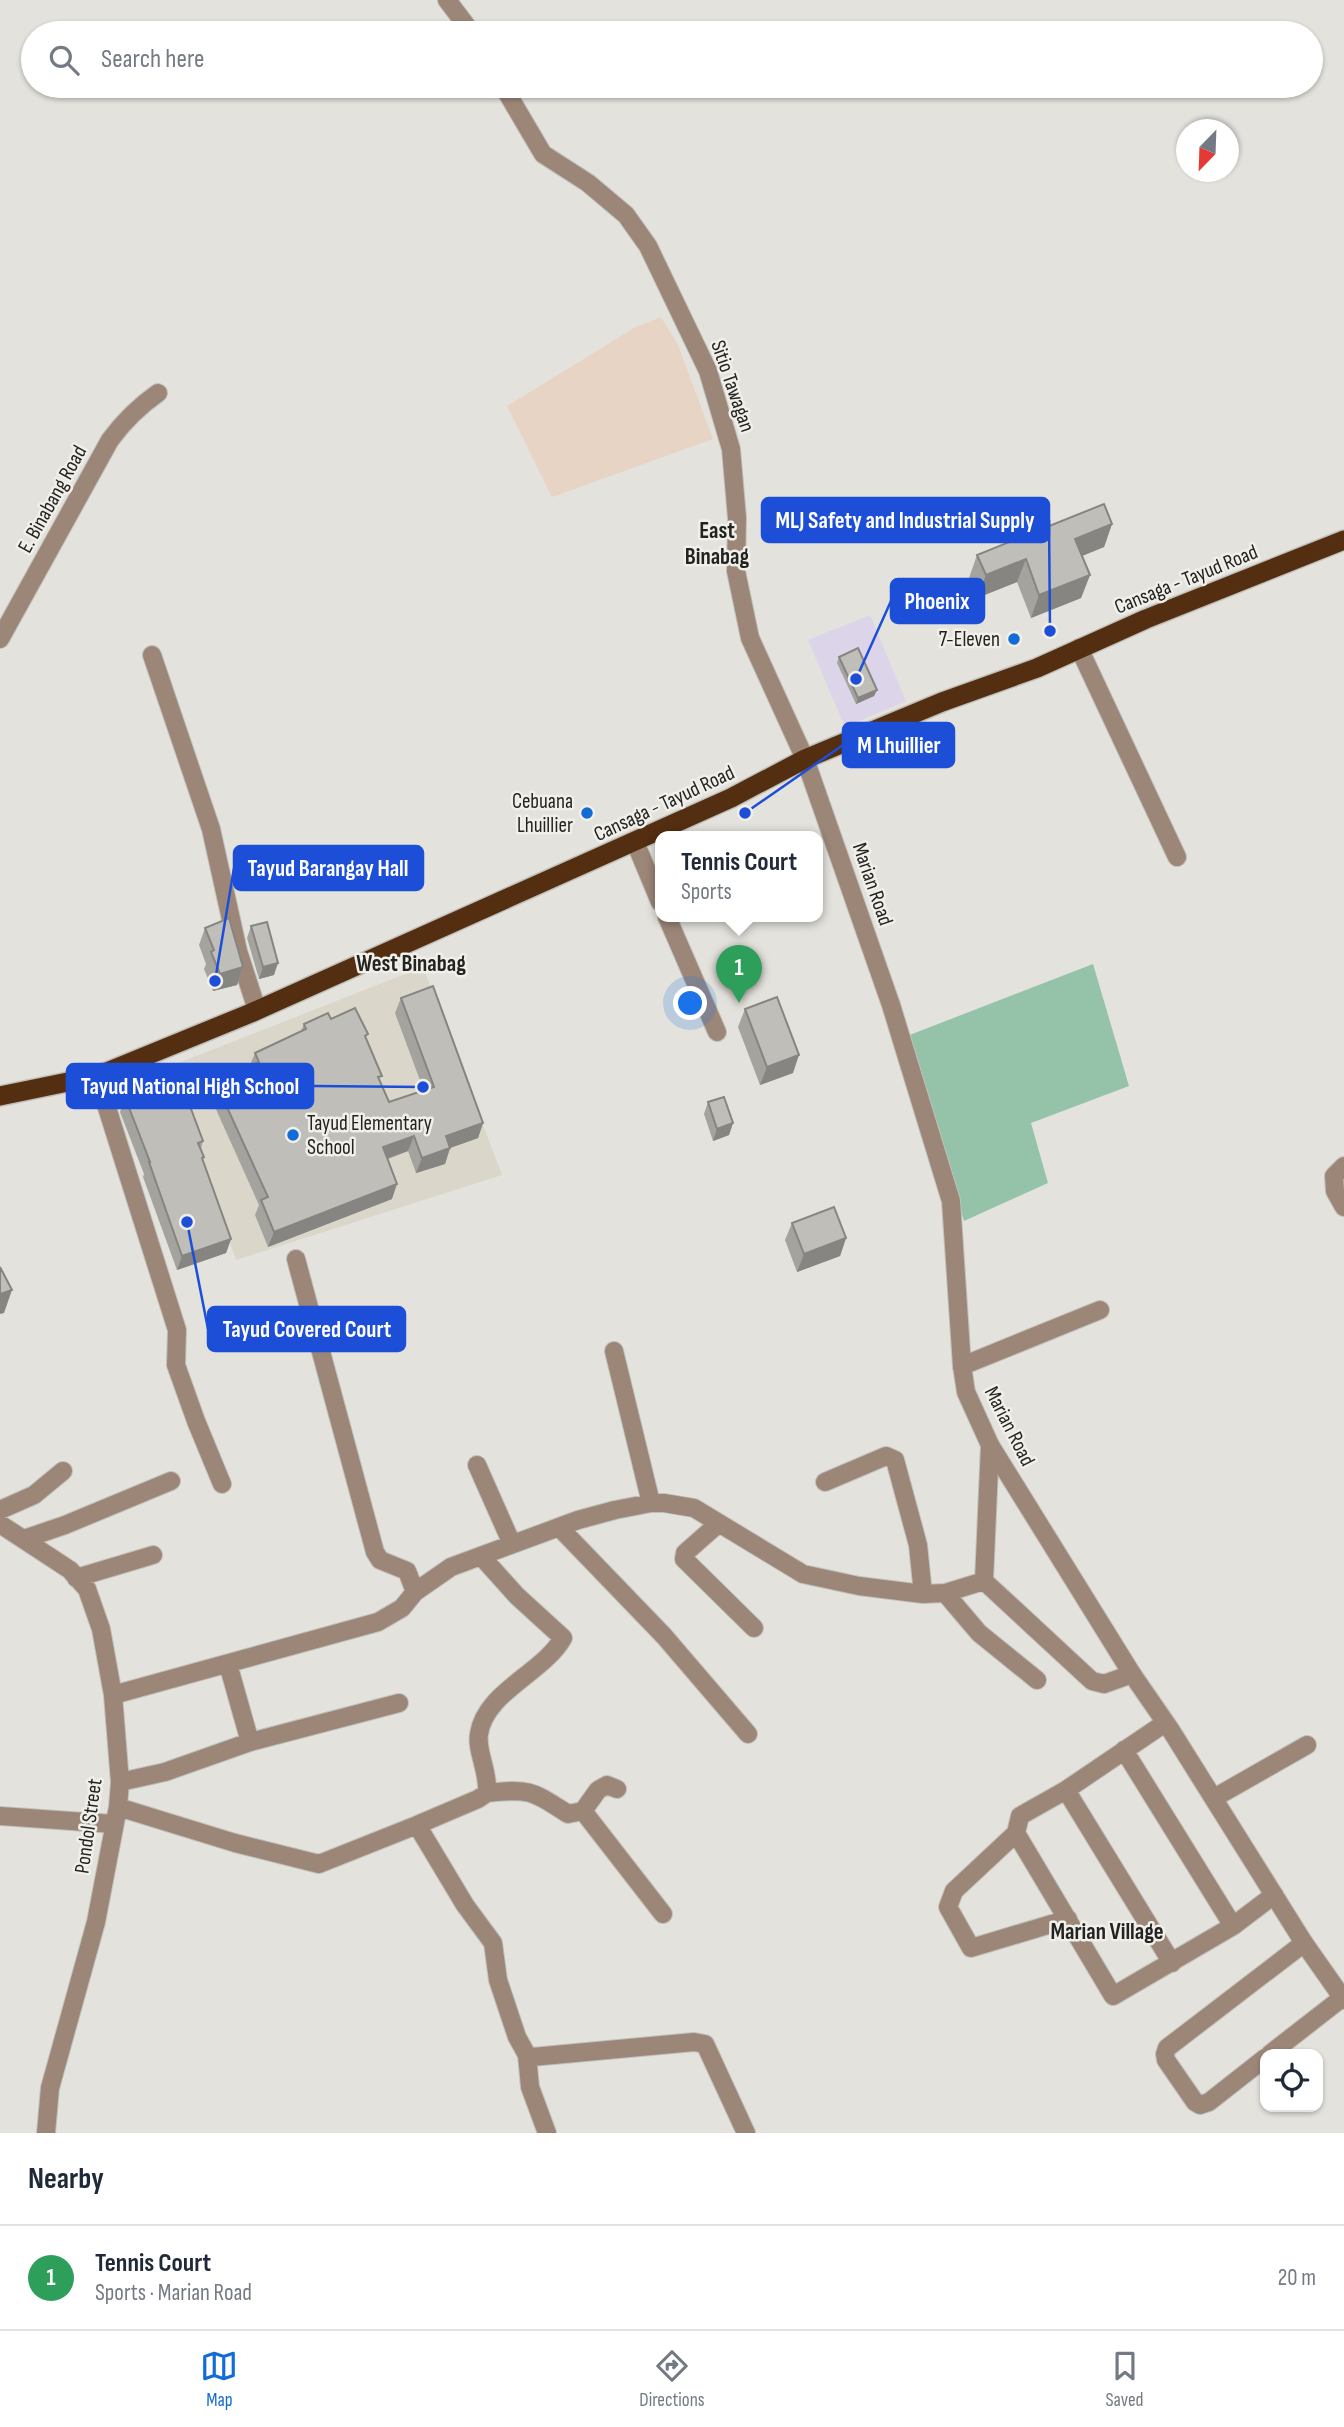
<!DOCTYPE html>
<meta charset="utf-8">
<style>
:root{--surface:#fff;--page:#f2f2f3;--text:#1f2937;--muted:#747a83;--line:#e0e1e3;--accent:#136cd5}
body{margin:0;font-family:"Sofia Sans Condensed",sans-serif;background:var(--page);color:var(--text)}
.controls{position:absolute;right:21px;bottom:21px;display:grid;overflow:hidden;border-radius:14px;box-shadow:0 2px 5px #0004}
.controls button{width:63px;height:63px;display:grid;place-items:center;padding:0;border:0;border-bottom:2px solid var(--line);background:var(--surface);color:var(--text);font:35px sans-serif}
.compass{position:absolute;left:1176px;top:119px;width:63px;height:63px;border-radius:50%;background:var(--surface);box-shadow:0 2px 5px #0004;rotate:203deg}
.you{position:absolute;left:691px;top:1004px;width:24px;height:24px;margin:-18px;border:5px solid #fff;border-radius:50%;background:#1a73e8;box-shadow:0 0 0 10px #1a73e833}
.badge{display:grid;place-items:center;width:46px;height:46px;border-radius:50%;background:var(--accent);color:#fff;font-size:23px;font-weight:700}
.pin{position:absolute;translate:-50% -58px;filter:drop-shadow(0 2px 4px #0008)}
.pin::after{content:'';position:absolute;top:37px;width:24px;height:21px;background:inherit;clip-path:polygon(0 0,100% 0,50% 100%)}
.popup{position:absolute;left:655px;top:831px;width:168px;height:91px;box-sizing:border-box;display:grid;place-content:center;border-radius:14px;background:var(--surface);filter:drop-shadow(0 2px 5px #0005);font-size:23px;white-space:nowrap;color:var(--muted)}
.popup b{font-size:26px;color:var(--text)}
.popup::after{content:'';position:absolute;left:50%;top:100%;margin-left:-14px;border:14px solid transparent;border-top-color:var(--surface)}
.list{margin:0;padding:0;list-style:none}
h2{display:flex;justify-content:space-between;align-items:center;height:91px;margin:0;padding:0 28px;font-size:30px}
h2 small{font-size:23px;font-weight:400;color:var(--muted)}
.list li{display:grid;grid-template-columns:46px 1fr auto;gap:21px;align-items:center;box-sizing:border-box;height:105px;padding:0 28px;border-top:2px solid var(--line)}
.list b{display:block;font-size:26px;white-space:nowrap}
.list p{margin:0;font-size:23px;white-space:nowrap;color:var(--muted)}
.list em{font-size:23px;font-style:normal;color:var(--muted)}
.icon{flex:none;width:38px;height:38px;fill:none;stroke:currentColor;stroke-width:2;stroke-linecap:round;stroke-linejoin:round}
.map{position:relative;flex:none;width:1344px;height:2133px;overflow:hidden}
.search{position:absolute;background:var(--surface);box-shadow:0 2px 5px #0004;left:21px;right:21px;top:21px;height:77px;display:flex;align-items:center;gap:18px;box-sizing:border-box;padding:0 24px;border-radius:38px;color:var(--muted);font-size:26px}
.sheet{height:196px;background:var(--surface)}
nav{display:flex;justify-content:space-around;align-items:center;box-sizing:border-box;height:98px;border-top:2px solid var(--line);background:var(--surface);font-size:19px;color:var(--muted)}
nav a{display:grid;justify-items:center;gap:4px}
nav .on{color:var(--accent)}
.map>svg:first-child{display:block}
.commercial{fill:#dcd4e9}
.industrial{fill:#e8d4c5}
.built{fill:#dad7ca}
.green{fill:#95c3aa}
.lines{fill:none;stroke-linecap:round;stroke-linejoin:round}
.minor-casing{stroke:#c1c0ba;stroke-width:20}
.tertiary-casing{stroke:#c1c0ba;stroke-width:20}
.trunk-casing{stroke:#c1c0ba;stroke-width:22}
.minor{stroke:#9c8678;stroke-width:18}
.tertiary{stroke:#9c8678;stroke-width:18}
.trunk{stroke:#542e10;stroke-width:19}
.wall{fill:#a4a39e}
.shaded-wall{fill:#868581}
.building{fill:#bfbeb8;stroke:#868581;stroke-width:2}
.poi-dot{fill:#136cd5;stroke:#f1efe9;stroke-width:2.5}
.labels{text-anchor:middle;stroke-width:5;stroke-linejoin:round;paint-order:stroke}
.street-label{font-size:21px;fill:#232321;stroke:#f1efe9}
.poi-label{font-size:21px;fill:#232321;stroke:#f1efe9;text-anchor:end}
.neighbourhood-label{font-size:23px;font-weight:bold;fill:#232321;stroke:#f1efe9}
.leader{fill:none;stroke:#1d4ed8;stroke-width:2.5}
.callout-dot{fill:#1d4ed8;stroke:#f1efe9;stroke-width:2.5}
.callout{fill:#1d4ed8;stroke:#1d4ed8;stroke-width:2.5}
.callout-label{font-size:23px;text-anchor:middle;font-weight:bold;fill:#fff}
</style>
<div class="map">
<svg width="1344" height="2133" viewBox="0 0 1344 2133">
<rect width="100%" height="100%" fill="#e4e2dc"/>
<path class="commercial" d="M 870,615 L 906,701 L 845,727 L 808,640 Z"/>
<path class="industrial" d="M 661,317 L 678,345 L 713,439 L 552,497 L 507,406 L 634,328 Z"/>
<path class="built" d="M 423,967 L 502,1175 L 236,1260 L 168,1067 Z"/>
<path class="green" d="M 1093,964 L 1129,1086 L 1031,1123 L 1048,1183 L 964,1221 L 907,1036 Z"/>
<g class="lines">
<defs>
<path id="minor" d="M 447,0 L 472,33
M 503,86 L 543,154 L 588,183 L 626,215 L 648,246 L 708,371 L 731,449 L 737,518 L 736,571 L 750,638 L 805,759
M 0,639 L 110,440 C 124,421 138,407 158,393
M 1079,648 L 1177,857
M 152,655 L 211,829 L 238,951 L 257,1010
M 635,842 L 660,902
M 667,917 L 717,1032
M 97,1076 L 177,1330 L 176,1365 L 196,1421 L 222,1484
M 1344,1166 L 1334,1176 L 1335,1191 L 1344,1207
M 296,1259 L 375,1552 L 380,1560 L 407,1571 L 415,1592
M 614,1351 L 651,1503
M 962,1366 L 1100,1310
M 990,1445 L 984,1581 L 1092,1681 L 1104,1684 L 1132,1674
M 477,1465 L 512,1544
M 825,1482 L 886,1456 L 895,1460 L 918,1545 L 923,1594
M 0,1510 L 34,1495 L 63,1471
M 719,1523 L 685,1553 L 684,1559 L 754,1628
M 0,1524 L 70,1570 L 87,1589 L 101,1629 L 113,1695 L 120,1782 L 118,1807 L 96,1922 L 50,2088 L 46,2133
M 559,1527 L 664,1636 L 748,1734
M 24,1539 L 65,1525 L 171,1481
M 76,1578 L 153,1555
M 945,1593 L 979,1633 L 1037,1680
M 228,1664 L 250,1742
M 113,1695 L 378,1622 L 402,1608 L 415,1592 L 451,1567 L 578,1520 L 615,1510 L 651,1503 L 664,1503 L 694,1508 L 803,1574 L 859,1586 L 923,1594 L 945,1593 L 984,1581
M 1124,1750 L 1233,1926
M 120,1782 L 165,1772 L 250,1742 L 399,1703
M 1066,1790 L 1172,1963
M 487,1793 C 530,1788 532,1791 568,1814 L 583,1811 L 598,1790 L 607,1785 L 617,1789
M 1214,1798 L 1307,1745
M 118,1807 L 235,1843 L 319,1864 L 417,1825 L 465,1905 L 493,1943 L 498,1980 L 517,2037 L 527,2055 L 532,2057 L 694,2042 L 705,2044 L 746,2133
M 583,1811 L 663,1914
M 0,1816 L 114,1824
M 417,1825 L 478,1799 L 487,1793 C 489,1772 476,1751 479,1734 C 485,1692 543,1673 563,1638 L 517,1596 L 481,1556
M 1016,1833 L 1113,1996 L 1233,1926 L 1274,1895
M 1068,1919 L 971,1948 L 948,1907 L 954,1891 L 1016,1833 L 1020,1816 L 1066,1790 L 1165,1723
M 1270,2054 L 1342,1998
M 527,2055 L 530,2087 L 547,2133
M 1265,2058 L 1209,2102 L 1200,2105 L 1195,2102 L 1166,2060 L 1165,2054 L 1167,2048 L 1304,1943"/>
<path id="tertiary" d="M 805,759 L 891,1005 L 951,1201 L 962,1366 L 966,1392 L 990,1445 L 1132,1674 L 1170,1729 L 1304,1943 L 1344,2000"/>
<path id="trunk" d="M 0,1096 L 97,1076 L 251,1013 L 731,798 L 805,759 L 942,702 L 1037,668 L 1146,619 L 1344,540"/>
</defs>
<use href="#minor" class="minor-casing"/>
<use href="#tertiary" class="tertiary-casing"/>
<use href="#trunk" class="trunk-casing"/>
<use href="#minor" class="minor"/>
<use href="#tertiary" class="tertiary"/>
<use href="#trunk" class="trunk"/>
</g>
<path class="wall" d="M 1112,524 L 1104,547 L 1082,556 L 1090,575 L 1081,598 L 1031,618 L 1017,582 L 977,598 L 969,578 L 977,555 Z
M 839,657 L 877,690 L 874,696 L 856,704 L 837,663 Z
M 251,926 L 274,975 L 259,979 L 247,938 Z
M 205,928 L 243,967 L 237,985 L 213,991 L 204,969 L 206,964 L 199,945 Z
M 401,998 L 483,1123 L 478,1138 L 450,1148 L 445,1164 L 416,1173 L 408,1151 L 388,1159 L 392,1199 L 268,1247 L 255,1215 L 259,1205 L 210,1096 L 215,1081 L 250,1065 L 255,1053 L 301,1031 L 304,1024 L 331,1019 L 366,1039 L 380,1081 L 389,1102 L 424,1091 L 395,1013 Z
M 745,1009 L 793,1073 L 760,1085 L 738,1027 Z
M 160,1094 L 203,1141 L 201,1149 L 204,1157 L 203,1160 L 231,1239 L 226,1253 L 177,1270 L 143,1177 L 144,1174 L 120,1112 L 125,1097 Z
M 708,1102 L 733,1123 L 729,1135 L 713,1141 L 704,1114 Z
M 792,1223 L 846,1238 L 840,1256 L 797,1272 L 785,1240 Z"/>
<path class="shaded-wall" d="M 1112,524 L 1104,547 L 1067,562 L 1075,539 Z
M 1026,559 L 1017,582 L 977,598 L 986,575 Z
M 1090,575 L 1081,598 L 1031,618 L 1039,595 Z
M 877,690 L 874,696 L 856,704 L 858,698 Z
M 278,963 L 274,975 L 259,979 L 263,967 Z
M 243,967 L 237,985 L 213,991 L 220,974 Z
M 799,1055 L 793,1073 L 760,1085 L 767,1067 Z
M 483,1123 L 478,1138 L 450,1148 L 445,1164 L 416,1173 L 422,1158 L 446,1136 Z
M 733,1123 L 729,1135 L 713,1141 L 717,1129 Z
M 414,1136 L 408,1151 L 377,1162 L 383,1147 Z
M 397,1184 L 392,1199 L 268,1247 L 274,1232 Z
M 846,1238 L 840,1256 L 797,1272 L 804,1254 Z
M 231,1239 L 226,1253 L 177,1270 L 182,1256 Z
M 12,1290 L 4,1313 L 0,1314 L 0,1294 Z"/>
<path class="building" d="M 1104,504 L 1112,524 L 1075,539 L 1090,575 L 1039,595 L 1026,559 L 986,575 L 977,555 Z
M 858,648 L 877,690 L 858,698 L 839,657 Z
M 229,918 L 243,967 L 220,974 L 211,952 L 214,950 L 205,928 Z
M 267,922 L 278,963 L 263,967 L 251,926 Z
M 433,986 L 483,1123 L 446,1136 L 450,1148 L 422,1158 L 414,1136 L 383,1147 L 397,1184 L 274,1232 L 261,1200 L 268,1197 L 215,1081 L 259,1062 L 255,1053 L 306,1029 L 304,1024 L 328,1013 L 331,1019 L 355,1008 L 368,1034 L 365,1036 L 382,1076 L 378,1077 L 389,1102 L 434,1087 L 401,998 Z
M 777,997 L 799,1055 L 767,1067 L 745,1009 Z
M 156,1085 L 160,1094 L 182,1085 L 203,1141 L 198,1143 L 204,1157 L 202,1158 L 231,1239 L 182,1256 L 149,1162 L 150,1162 L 125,1097 Z
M 724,1097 L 733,1123 L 717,1129 L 708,1102 Z
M 834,1207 L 846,1238 L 804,1254 L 792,1223 Z
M 0,1267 L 12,1290 L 0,1294 Z"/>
<g class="poi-dot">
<circle cx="1014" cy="639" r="7"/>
<circle cx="587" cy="813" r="7"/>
<circle cx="293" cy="1135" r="7"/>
</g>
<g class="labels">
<g class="street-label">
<text transform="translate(733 386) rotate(71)" y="7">Sitio Tawagan</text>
<text transform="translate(52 499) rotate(-61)" y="7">E. Binabang Road</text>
<text transform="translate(1186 579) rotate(-22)" y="7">Cansaga - Tayud Road</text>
<text transform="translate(664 803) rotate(-25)" y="7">Cansaga - Tayud Road</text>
<text transform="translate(873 884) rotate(71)" y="7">Marian Road</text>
<text transform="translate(1010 1426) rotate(63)" y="7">Marian Road</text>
<text transform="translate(88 1826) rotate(-82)" y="7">Pondol Street</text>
</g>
<g class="poi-label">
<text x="1000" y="646">7-Eleven</text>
<text x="573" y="808">Cebuana<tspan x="573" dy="24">Lhuillier</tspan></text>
<text x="307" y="1130" text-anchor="start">Tayud Elementary<tspan x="307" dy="24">School</tspan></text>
</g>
<g class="neighbourhood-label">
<text x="717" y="538">East<tspan x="717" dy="26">Binabag</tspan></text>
<text x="411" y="971">West Binabag</text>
<text x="1107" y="1939">Marian Village</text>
</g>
</g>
<path class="leader" d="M1050 631L1049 520M856 679L891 601M745 813L843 745M215 981L234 868M423 1087L313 1086M187 1222L208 1329"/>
<g class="callout-dot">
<circle cx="1050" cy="631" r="7"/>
<circle cx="856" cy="679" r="7"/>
<circle cx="745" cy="813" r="7"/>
<circle cx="215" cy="981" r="7"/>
<circle cx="423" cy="1087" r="7"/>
<circle cx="187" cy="1222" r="7"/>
</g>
<g class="callout">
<rect x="762" y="498" width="287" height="44" rx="7"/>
<rect x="891" y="579" width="93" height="44" rx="7"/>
<rect x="843" y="723" width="111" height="44" rx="7"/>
<rect x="234" y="846" width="189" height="44" rx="7"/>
<rect x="67" y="1064" width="246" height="44" rx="7"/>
<rect x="208" y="1307" width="197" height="44" rx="7"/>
</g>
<g class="callout-label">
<text x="905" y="528">MLJ Safety and Industrial Supply</text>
<text x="937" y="609">Phoenix</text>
<text x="899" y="753">M Lhuillier</text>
<text x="328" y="876">Tayud Barangay Hall</text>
<text x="190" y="1094">Tayud National High School</text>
<text x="307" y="1337">Tayud Covered Court</text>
</g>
</svg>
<div class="controls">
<button><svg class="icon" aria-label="locate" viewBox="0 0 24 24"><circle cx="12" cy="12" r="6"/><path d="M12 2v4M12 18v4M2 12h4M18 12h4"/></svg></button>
</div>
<svg class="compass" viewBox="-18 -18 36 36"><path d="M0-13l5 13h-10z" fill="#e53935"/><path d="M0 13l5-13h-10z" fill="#747a83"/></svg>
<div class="you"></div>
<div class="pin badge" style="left:739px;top:1003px;background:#2e9e5b">1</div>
<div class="popup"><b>Tennis Court</b>Sports</div>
<div class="search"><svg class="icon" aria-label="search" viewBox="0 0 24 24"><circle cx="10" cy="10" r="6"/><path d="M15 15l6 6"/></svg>Search here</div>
</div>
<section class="sheet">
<h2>Nearby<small></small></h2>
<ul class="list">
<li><span class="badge" style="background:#2e9e5b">1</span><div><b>Tennis Court</b><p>Sports · Marian Road</p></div><em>20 m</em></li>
</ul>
</section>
<nav>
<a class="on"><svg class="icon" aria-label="map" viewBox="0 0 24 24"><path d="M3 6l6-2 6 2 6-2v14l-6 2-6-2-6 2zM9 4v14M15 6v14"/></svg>Map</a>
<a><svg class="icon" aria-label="directions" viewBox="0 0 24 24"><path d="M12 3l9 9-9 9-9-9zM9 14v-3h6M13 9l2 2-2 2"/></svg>Directions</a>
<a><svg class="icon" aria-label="saved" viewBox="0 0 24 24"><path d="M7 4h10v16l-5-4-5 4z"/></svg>Saved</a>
</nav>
